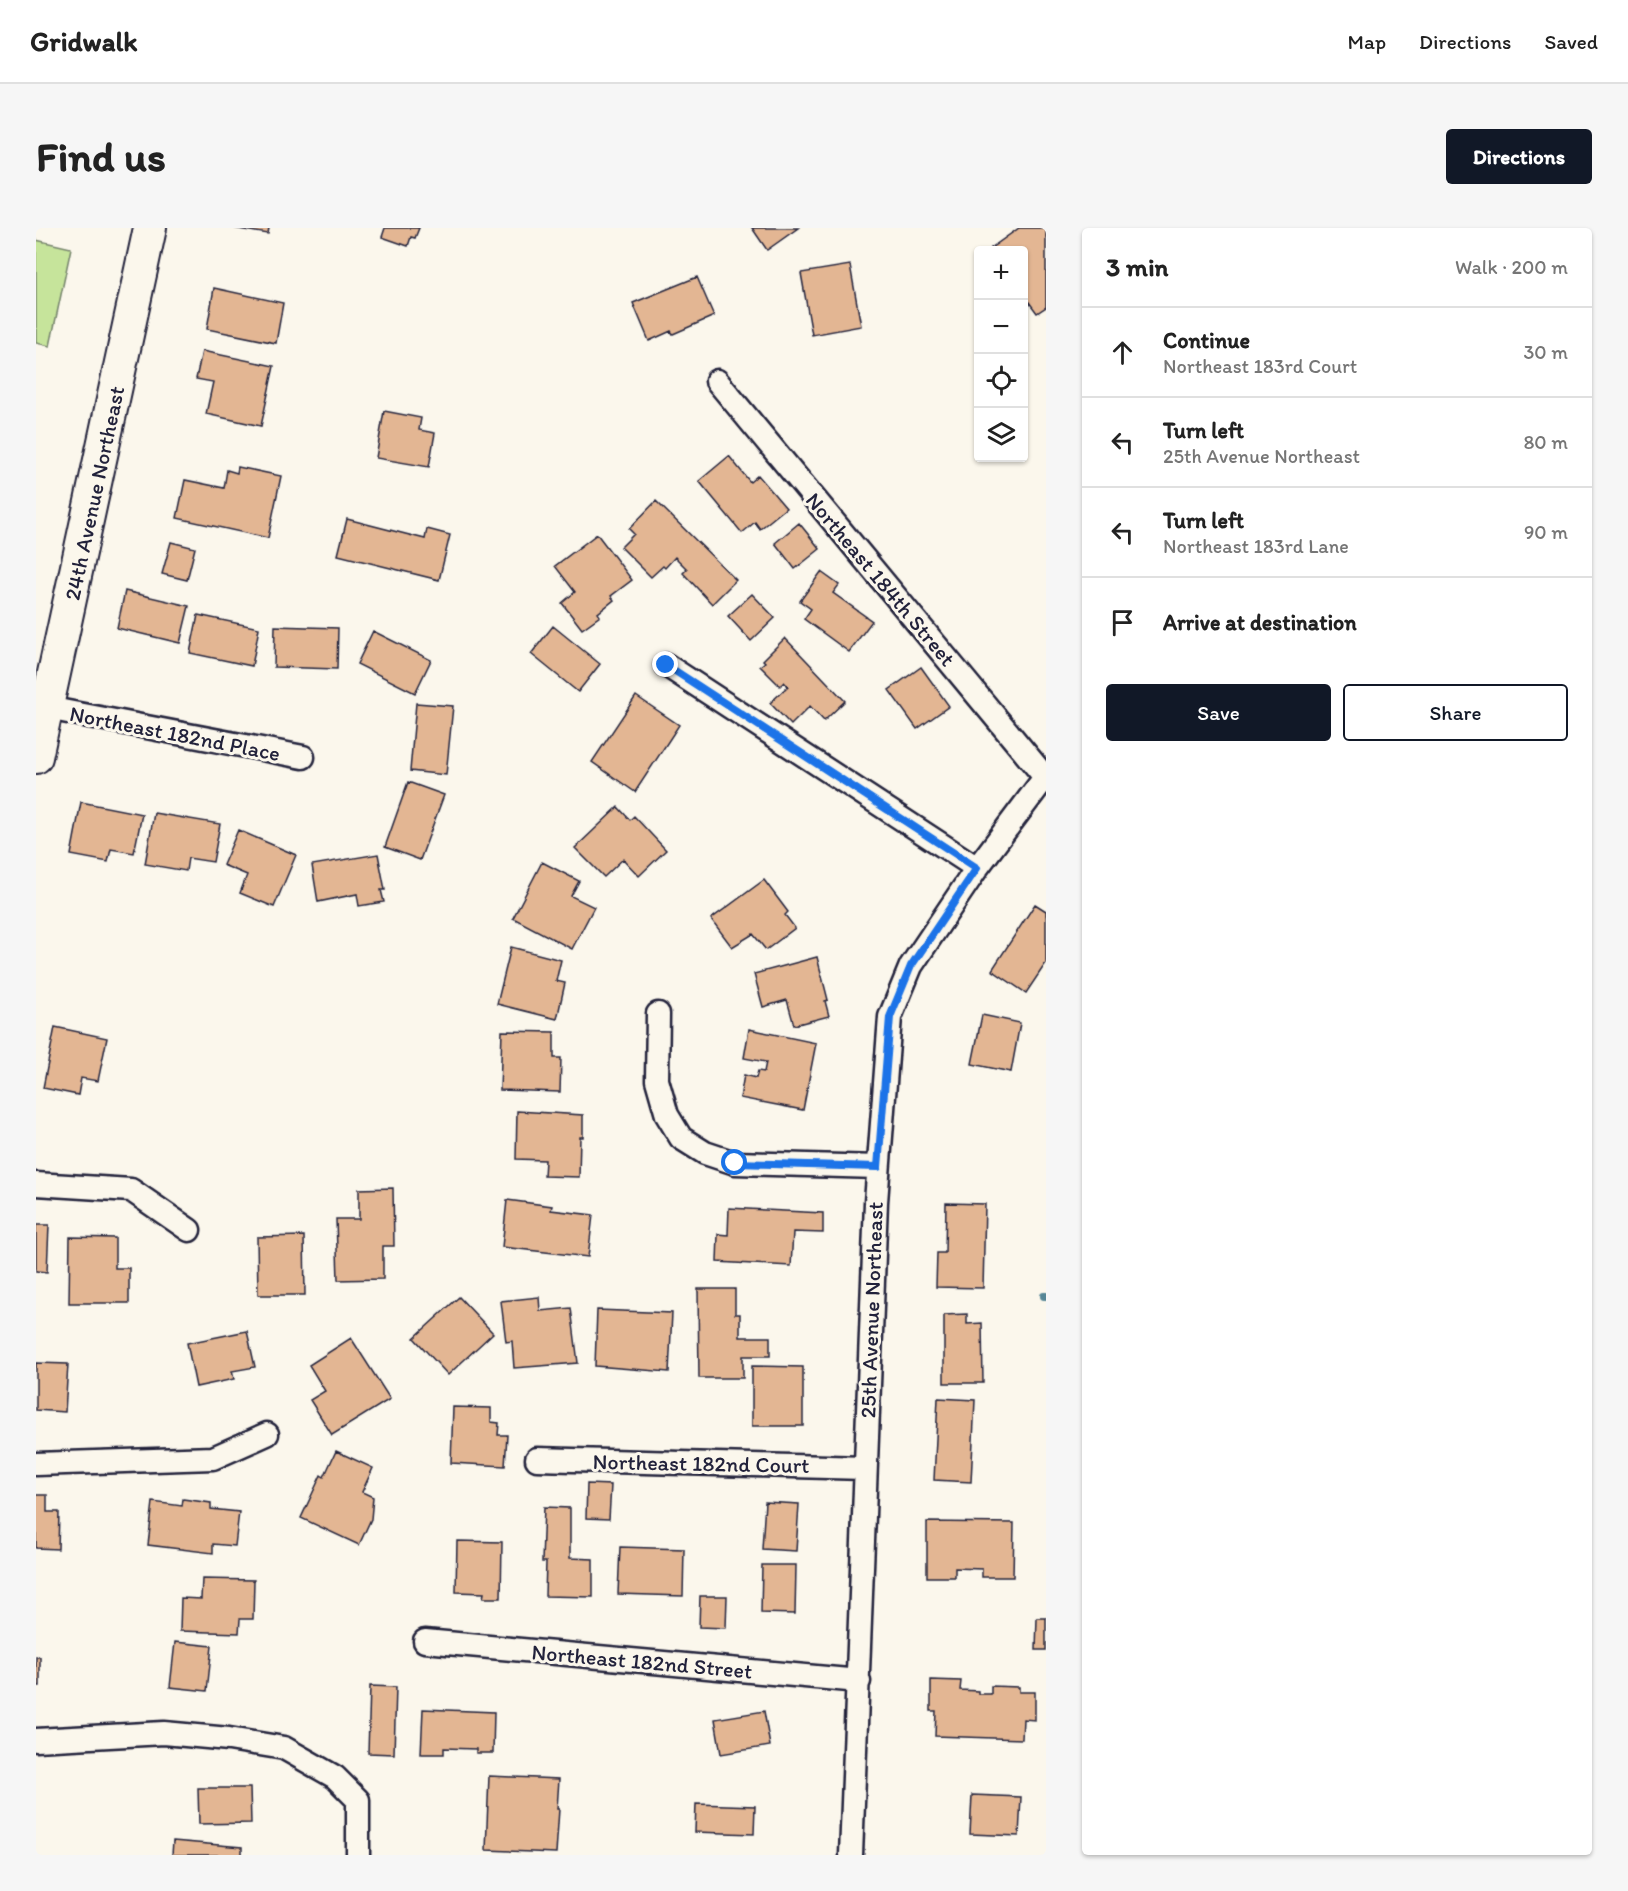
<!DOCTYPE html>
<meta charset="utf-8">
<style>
:root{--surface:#fff;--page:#f6f6f6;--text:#222;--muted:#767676;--line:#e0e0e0;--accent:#111827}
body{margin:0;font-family:Itim,sans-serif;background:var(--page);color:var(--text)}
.controls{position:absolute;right:18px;top:18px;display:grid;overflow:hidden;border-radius:6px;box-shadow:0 2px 4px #0004}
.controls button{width:54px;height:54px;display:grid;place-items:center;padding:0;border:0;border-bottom:2px solid var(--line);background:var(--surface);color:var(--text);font:30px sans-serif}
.stop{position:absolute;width:18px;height:18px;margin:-14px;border:4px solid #1a73e8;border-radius:50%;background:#fff}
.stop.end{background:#1a73e8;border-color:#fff;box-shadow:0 2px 6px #0008}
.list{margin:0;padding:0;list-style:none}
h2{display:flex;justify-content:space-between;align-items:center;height:78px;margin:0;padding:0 24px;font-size:26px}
h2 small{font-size:20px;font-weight:400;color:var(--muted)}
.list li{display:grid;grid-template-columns:39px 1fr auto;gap:18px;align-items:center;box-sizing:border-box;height:90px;padding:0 24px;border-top:2px solid var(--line)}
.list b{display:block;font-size:22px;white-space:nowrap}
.list p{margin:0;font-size:20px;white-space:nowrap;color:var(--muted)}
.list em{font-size:20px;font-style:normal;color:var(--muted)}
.actions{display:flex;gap:12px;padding:18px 24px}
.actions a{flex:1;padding:14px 0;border:2px solid var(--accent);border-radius:6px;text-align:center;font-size:21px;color:var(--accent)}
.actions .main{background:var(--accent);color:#fff}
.icon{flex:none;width:33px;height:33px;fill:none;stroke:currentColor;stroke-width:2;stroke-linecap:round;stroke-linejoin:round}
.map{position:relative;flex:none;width:1010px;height:1627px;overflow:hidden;border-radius:6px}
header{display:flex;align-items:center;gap:36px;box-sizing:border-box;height:84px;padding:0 30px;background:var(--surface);border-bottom:2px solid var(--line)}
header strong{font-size:28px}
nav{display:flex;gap:33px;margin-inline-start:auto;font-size:21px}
.intro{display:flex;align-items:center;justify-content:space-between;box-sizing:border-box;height:144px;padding:0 36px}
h1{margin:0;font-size:42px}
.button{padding:15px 27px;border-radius:6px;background:var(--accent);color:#fff;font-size:21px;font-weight:700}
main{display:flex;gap:36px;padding:0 36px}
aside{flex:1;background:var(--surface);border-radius:6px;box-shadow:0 2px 4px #0004}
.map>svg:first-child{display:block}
.green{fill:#c6e49b;stroke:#74836b;stroke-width:1.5}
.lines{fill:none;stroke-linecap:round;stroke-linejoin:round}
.stream{stroke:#568696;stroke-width:8}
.building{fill:#e3b693;stroke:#22223b;stroke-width:1.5}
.minor-casing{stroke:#22223b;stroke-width:27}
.secondary-casing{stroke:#22223b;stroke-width:36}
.minor{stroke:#fbf7ec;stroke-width:22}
.secondary{stroke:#fbf7ec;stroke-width:32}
.route{stroke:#1a73e8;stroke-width:8}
.labels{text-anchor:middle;stroke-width:6;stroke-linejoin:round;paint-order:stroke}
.street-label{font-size:22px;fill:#22223b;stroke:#fbf7ec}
</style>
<header>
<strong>Gridwalk</strong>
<nav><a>Map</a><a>Directions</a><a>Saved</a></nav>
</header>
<div class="intro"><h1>Find us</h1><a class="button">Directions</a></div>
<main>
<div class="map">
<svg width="1010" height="1627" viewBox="0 0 1010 1627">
<rect width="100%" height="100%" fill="#fbf7ec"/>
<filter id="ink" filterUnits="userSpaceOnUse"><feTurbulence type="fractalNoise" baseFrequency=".0167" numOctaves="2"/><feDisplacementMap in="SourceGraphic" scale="12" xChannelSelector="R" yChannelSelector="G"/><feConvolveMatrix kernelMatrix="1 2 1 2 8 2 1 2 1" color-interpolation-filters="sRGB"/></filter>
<g filter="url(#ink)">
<path class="green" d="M 0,12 L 35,20 L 14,118 L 0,115 Z"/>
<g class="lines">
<path class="stream" d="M 1008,1068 L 1010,1068"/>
</g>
<path class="building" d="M 197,0 L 233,0 L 232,6 Z
M 349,0 L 383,0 L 379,10 L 375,9 L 372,18 L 346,9 Z
M 716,0 L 762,0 L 731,22 Z
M 983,0 L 1010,0 L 1010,79 L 1001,85 L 987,66 L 987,22 L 956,22 L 955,20 Z
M 814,37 L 825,98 L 776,107 L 765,45 Z
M 661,49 L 678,88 L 637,106 L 635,103 L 613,113 L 597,75 Z
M 178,60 L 247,75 L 240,115 L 171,101 Z
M 166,123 L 238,138 L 225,198 L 170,186 L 177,154 L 160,151 Z
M 348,183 L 385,190 L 383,202 L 399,205 L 393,239 L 340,230 Z
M 693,228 L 714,254 L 722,247 L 750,280 L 724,301 L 719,294 L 706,305 L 663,253 Z
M 202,239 L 245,248 L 232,310 L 141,290 L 149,252 L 188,260 L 191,242 L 201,245 Z
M 620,273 L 700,352 L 676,376 L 647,345 L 651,341 L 639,329 L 629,340 L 627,338 L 615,349 L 585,319 L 598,306 L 593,301 Z
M 311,291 L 389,311 L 391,301 L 414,307 L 403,352 L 302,327 Z
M 763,295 L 784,321 L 759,341 L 739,315 Z
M 561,306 L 596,352 L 575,368 L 578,372 L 562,385 L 564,388 L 546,401 L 526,375 L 539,364 L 519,338 Z
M 135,314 L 159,320 L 151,352 L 126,346 Z
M 785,344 L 803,357 L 797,365 L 836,393 L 813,424 L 768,391 L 775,381 L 764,373 Z
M 89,363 L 153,378 L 144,415 L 81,400 Z
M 716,366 L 739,390 L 715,413 L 692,388 Z
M 162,387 L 223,400 L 216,438 L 154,425 Z
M 239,398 L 302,400 L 301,441 L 238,439 Z
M 517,398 L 564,436 L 542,464 L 495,426 Z
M 337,403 L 395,432 L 379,465 L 321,436 Z
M 749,410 L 809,473 L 788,493 L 774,478 L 755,497 L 734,475 L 752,458 L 748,454 L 744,458 L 724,438 L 729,434 L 727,432 Z
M 885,439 L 913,478 L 881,501 L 853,462 Z
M 600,468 L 643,497 L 599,564 L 556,534 Z
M 380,475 L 417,478 L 410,547 L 374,543 Z
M 372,554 L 408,567 L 384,632 L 349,619 Z
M 45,574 L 106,586 L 98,625 L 75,621 L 72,634 L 35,627 Z
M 582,579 L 594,592 L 598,588 L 630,622 L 603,648 L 587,631 L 568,649 L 539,620 Z
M 118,585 L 184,596 L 177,634 L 152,630 L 150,643 L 109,636 Z
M 202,602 L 260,627 L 238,679 L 204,665 L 211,647 L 187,637 Z
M 342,626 L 349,662 L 345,662 L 348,674 L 323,678 L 321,666 L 282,674 L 276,637 Z
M 506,634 L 543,653 L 535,668 L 558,679 L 536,721 L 477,690 Z
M 728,652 L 752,684 L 749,687 L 759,700 L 730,722 L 717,706 L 696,719 L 675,691 Z
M 999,676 L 1010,683 L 1010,735 L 990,765 L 956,742 Z
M 475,719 L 525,732 L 520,753 L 529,755 L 521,791 L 461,776 Z
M 781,729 L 792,772 L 789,773 L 793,788 L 758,797 L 751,772 L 727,779 L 718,746 Z
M 946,787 L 984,795 L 975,844 L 936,836 Z
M 19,799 L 71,810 L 62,853 L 45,850 L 42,867 L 7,860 Z
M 713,801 L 780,815 L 767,882 L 704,870 L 708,847 L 720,850 L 722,843 L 728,844 L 730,834 L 708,830 Z
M 466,803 L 518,804 L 518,830 L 525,830 L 524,864 L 464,862 Z
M 481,883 L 547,887 L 547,909 L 544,909 L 543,949 L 508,948 L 509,932 L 480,931 Z
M 357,960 L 358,1018 L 347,1018 L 347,1051 L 302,1052 L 300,991 L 323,991 L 323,961 Z
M 471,972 L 516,978 L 515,982 L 557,987 L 552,1029 L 466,1019 Z
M 910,975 L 949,976 L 947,1060 L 900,1059 L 901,1025 L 909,1025 Z
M 693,980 L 787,985 L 787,1005 L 757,1004 L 755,1038 L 681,1034 L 682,1006 L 692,1007 Z
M 0,997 L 13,997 L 11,1044 L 0,1043 Z
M 268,1008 L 269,1067 L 222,1067 L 221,1009 Z
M 34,1009 L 79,1010 L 79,1040 L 93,1040 L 93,1075 L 33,1075 Z
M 662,1061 L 699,1061 L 699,1086 L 704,1086 L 704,1109 L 734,1109 L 734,1128 L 707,1128 L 707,1150 L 663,1150 Z
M 423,1069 L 457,1105 L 412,1147 L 378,1110 Z
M 503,1069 L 504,1083 L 535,1080 L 542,1135 L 478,1140 L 476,1113 L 470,1114 L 465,1073 Z
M 561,1082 L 636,1085 L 633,1144 L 559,1138 Z
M 931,1086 L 931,1096 L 946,1095 L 947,1155 L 908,1155 L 908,1087 Z
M 211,1103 L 219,1139 L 196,1143 L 198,1151 L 160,1159 L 151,1115 Z
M 315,1110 L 354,1171 L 296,1207 L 274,1172 L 289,1163 L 273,1137 Z
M 0,1135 L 32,1136 L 29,1184 L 0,1182 Z
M 716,1138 L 767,1139 L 767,1198 L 716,1198 Z
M 902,1170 L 939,1172 L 935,1254 L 898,1252 Z
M 417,1179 L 455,1180 L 455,1194 L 463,1195 L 462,1207 L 471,1207 L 469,1238 L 415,1235 Z
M 300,1223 L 337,1240 L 326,1264 L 337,1269 L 335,1291 L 323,1317 L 265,1290 L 285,1247 L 288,1249 Z
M 551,1256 L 575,1257 L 573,1291 L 550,1290 Z
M 0,1267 L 11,1267 L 11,1284 L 23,1284 L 22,1321 L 0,1320 Z
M 147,1271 L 175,1275 L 175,1281 L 203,1284 L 199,1318 L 177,1316 L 177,1325 L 112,1317 L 117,1274 L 146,1278 Z
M 729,1274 L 763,1276 L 760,1323 L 726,1321 Z
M 508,1279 L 534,1280 L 534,1330 L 557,1331 L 557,1369 L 509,1368 L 510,1334 L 506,1334 Z
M 891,1294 L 978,1295 L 977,1349 L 946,1349 L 946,1341 L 919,1340 L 919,1349 L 891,1349 Z
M 421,1313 L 466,1314 L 465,1370 L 447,1370 L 448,1365 L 420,1364 Z
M 584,1319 L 648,1321 L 647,1368 L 582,1366 Z
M 726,1337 L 760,1337 L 759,1386 L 725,1385 Z
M 166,1351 L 218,1352 L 217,1391 L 204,1391 L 203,1405 L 144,1403 L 145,1370 L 165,1371 Z
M 664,1368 L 691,1368 L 690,1400 L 663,1399 Z
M 1001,1390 L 1010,1390 L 1010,1422 L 1000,1422 Z
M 139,1414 L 176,1418 L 171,1463 L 134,1459 Z
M 0,1429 L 4,1429 L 4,1458 L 0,1458 Z
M 895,1452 L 925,1453 L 924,1462 L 942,1463 L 942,1466 L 955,1466 L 955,1458 L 983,1459 L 983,1464 L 999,1464 L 999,1492 L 987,1491 L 986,1511 L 899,1508 L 900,1483 L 895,1483 Z
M 334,1458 L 360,1459 L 358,1526 L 332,1525 Z
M 387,1481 L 458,1484 L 457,1525 L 440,1525 L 440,1521 L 408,1520 L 408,1526 L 385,1526 Z
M 728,1483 L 734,1518 L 685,1526 L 679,1491 Z
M 453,1548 L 523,1551 L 521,1581 L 523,1581 L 520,1625 L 450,1622 Z
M 162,1560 L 214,1560 L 215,1595 L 163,1596 Z
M 936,1567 L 985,1569 L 983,1608 L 934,1606 Z
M 660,1576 L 719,1578 L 718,1606 L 659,1604 Z
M 137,1613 L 206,1619 L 206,1627 L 136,1627 Z"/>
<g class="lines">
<defs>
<path id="minor" d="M 681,153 L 1009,549
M 630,437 L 941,640
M 11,480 L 267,529
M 622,786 L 621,852 L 631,887 L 645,910 L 669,925 L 699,935 L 842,939
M 0,956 L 95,962 L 153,1002
M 501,1231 L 829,1240
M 0,1236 L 177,1230 L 231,1206
M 389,1413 L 823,1453
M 0,1512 L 128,1505 L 193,1511 L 248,1520 L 299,1549 L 322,1572 L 322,1627
M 815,1627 L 840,974 L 854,789 L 875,738 L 941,640 L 1010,548"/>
<path id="secondary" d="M 0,529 L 114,0"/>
</defs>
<use href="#minor" class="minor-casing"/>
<use href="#secondary" class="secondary-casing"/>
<use href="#minor" class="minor"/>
<use href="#secondary" class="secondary"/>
</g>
</g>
<g class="lines" filter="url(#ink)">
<path class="route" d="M 630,437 L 941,640 L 875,738 L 854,789 L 842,939 L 699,935"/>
</g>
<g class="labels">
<g class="street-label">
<text transform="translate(58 265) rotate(-78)" y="8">24th Avenue Northeast</text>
<text transform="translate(845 351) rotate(50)" y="8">Northeast 184th Street</text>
<text transform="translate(139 505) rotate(11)" y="8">Northeast 182nd Place</text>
<text transform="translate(835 1082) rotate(-88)" y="8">25th Avenue Northeast</text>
<text transform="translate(665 1235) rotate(1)" y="8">Northeast 182nd Court</text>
<text transform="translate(606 1433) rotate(5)" y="8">Northeast 182nd Street</text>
</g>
</g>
</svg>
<div class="controls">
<button>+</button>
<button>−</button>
<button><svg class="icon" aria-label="locate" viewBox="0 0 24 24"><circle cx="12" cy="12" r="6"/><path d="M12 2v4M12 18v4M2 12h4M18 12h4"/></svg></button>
<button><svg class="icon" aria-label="layers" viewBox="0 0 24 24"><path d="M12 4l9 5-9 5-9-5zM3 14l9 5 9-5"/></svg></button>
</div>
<div class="stop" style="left:699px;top:935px"></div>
<div class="stop end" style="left:630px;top:437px"></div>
</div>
<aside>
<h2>3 min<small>Walk · 200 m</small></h2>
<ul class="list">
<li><svg class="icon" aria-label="ahead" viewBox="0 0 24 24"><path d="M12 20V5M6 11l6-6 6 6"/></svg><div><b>Continue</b><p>Northeast 183rd Court</p></div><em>30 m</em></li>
<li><svg class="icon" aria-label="left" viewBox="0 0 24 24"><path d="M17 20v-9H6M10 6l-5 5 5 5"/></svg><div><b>Turn left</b><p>25th Avenue Northeast</p></div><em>80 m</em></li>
<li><svg class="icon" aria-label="left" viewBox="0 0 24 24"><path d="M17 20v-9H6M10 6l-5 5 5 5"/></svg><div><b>Turn left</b><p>Northeast 183rd Lane</p></div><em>90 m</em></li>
<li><svg class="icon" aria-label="arrive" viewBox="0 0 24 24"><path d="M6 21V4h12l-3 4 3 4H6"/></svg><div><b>Arrive at destination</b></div></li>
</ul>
<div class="actions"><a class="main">Save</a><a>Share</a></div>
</aside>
</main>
